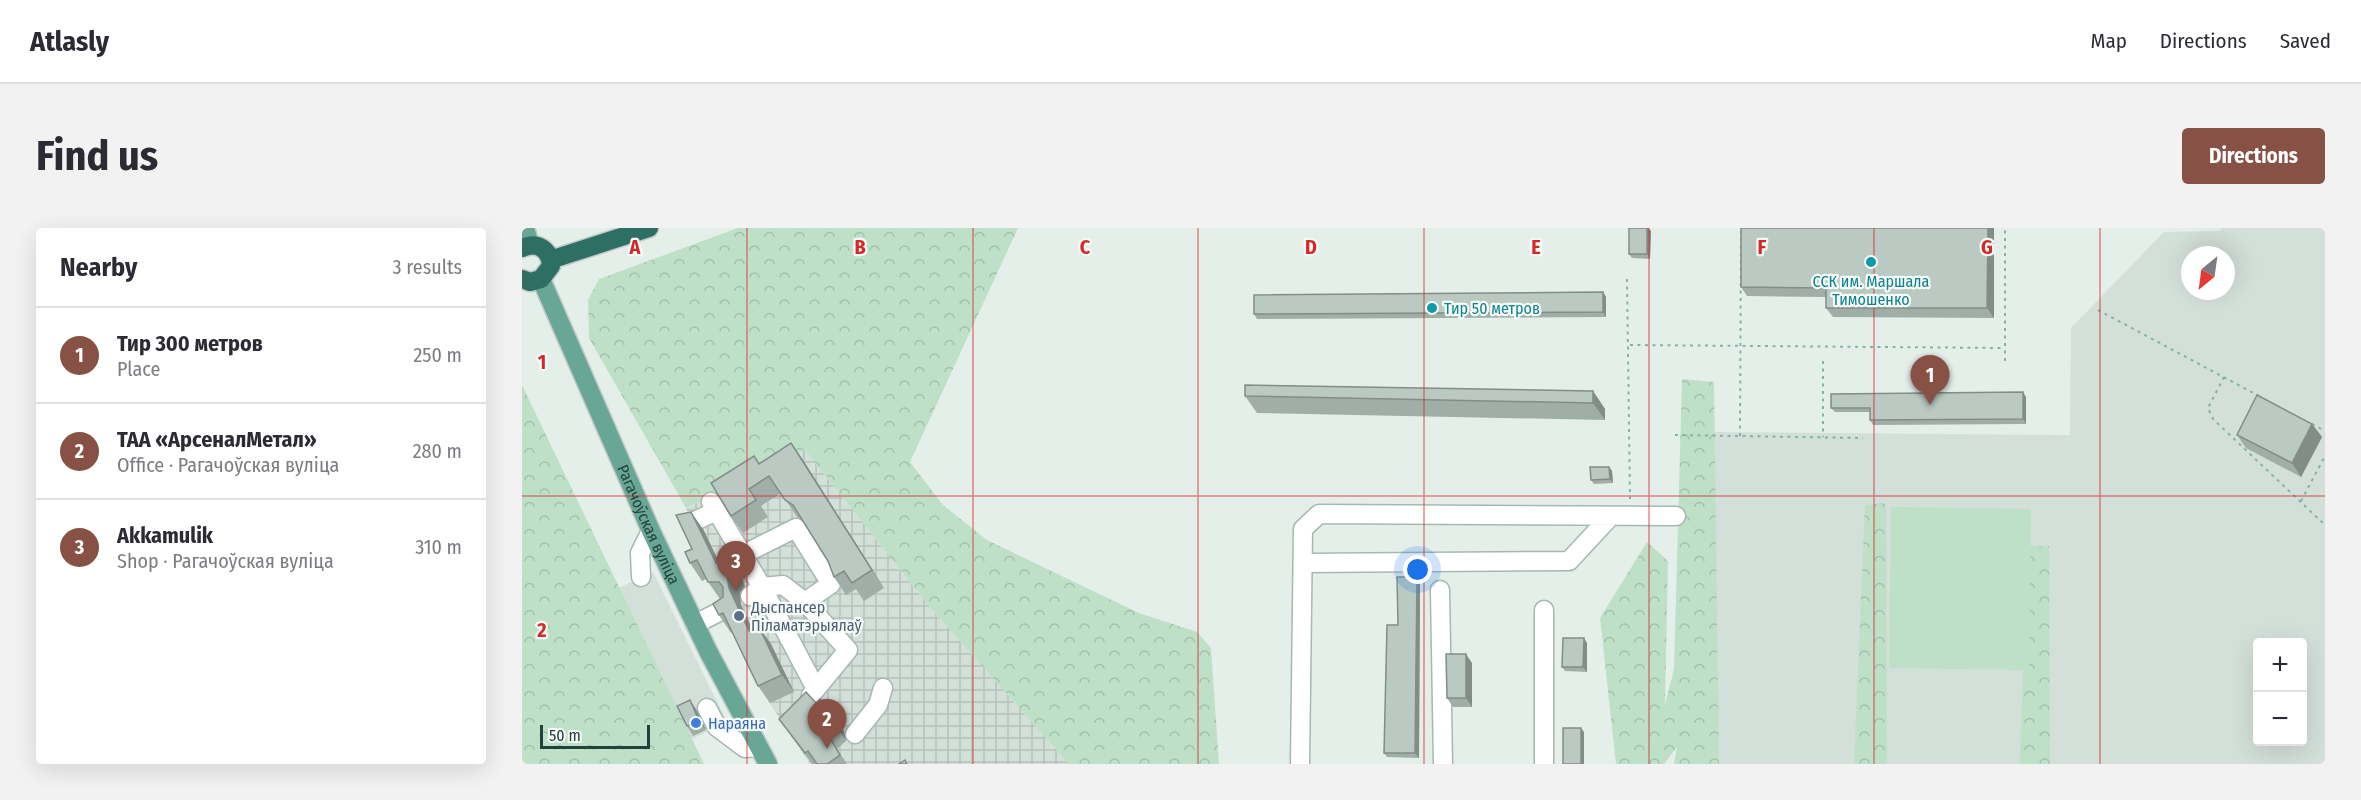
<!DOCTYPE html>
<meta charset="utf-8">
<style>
:root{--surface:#fff;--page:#f2f2f3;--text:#2b2b33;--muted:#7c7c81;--line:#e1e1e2;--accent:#875145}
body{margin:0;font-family:"Fira Sans Condensed",sans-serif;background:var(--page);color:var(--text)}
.controls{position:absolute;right:18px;bottom:18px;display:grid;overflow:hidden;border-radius:6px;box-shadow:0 6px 24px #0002}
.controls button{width:54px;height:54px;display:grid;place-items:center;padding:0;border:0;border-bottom:2px solid var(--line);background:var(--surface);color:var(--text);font:30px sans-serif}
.compass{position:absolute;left:1659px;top:18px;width:54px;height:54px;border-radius:50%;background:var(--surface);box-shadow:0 6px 24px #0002;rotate:209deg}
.scale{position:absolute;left:18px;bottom:15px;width:110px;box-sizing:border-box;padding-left:6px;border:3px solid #234239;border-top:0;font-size:16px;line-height:21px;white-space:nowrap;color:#234239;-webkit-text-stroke:4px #f6fbf8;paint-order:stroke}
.you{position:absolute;left:896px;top:342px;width:21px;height:21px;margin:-15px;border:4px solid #fff;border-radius:50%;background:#1a73e8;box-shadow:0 0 0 9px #1a73e833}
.badge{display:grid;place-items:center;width:39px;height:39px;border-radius:50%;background:var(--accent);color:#fff;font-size:20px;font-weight:700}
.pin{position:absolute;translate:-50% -50px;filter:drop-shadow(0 2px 3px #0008)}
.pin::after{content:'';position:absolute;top:32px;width:21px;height:18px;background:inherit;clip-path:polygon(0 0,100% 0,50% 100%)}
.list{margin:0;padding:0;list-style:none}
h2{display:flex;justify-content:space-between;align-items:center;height:78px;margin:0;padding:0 24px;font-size:26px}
h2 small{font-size:20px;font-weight:400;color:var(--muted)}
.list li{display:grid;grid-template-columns:39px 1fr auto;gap:18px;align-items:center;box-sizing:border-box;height:96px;padding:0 24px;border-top:2px solid var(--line)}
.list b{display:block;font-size:22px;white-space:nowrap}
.list p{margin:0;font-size:20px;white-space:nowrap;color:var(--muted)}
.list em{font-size:20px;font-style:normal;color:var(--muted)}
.map{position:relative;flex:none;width:1803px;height:536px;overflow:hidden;border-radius:6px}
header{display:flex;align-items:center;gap:36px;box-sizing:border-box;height:84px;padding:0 30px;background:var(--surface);border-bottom:2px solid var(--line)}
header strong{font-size:28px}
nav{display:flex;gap:33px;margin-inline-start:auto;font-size:21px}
.intro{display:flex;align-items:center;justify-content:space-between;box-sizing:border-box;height:144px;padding:0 36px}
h1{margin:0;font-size:42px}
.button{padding:15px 27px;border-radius:6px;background:var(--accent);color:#fff;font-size:21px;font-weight:700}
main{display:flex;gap:36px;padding:0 36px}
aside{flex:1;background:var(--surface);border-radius:6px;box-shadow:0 6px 24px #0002}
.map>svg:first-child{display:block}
.built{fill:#d3dfd9;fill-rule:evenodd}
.industrial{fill:url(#industrial-grid)}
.forest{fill:url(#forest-crowns)}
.garden{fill:#bde0c7}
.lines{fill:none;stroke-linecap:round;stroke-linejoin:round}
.minor-casing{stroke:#a7b8b1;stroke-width:21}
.major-casing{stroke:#c1cac8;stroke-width:21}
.highway-casing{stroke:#c1cac8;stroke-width:21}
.path{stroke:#84b3a4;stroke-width:2;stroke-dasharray:3 4.5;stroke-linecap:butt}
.minor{stroke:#fff;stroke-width:18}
.major{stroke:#68a696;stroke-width:18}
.highway{stroke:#2d6f62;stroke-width:18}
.wall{fill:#a0aea8}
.shaded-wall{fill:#828d88}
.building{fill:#bacac3;stroke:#828d88;stroke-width:1.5}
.grid{fill:none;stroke:#d62828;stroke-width:1.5;stroke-opacity:0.55}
.culture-dot{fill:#0f9aa8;stroke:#f6fbf8;stroke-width:2}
.service-dot{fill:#5c6f8a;stroke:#f6fbf8;stroke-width:2}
.shop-dot{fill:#3f7fe0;stroke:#f6fbf8;stroke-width:2}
.labels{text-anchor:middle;stroke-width:4.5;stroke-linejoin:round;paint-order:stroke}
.culture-label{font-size:16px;fill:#0d838f;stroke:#f6fbf8}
.street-label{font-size:16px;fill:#234239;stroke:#f6fbf8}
.service-label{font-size:16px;fill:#4e5e75;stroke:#f6fbf8;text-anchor:start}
.shop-label{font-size:16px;fill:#366cbe;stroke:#f6fbf8;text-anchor:start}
.grid-label{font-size:20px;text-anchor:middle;font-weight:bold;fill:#d62828;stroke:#f6fbf8;stroke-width:4.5;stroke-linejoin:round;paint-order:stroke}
</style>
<header>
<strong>Atlasly</strong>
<nav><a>Map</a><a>Directions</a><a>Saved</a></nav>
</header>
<div class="intro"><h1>Find us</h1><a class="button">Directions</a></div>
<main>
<aside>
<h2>Nearby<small>3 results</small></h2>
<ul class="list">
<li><span class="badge">1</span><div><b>Тир 300 метров</b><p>Place</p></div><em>250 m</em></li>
<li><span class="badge">2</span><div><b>ТАА «АрсеналМетал»</b><p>Office · Рагачоўская вуліца</p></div><em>280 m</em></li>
<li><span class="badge">3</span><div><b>Akkamulik</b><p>Shop · Рагачоўская вуліца</p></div><em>310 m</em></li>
</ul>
</aside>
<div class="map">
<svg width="1803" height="536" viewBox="0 0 1803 536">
<defs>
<pattern id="industrial-grid" width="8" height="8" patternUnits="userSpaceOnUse" patternTransform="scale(1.5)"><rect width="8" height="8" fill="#d3dfd9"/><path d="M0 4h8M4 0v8" fill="none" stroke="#b5c1bb"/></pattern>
<pattern id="forest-crowns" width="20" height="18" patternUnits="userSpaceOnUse" patternTransform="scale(1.5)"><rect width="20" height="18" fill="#bde0c7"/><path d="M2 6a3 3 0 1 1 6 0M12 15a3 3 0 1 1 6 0" fill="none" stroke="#a2c1ac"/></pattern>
</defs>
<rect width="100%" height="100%" fill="#e5efea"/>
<path class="built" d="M 1699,0 L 1803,0 L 1803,536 L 1196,536 L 1191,204 L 1548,207 L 1549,100 L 1642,4 L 1698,3 ZM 1668,27 L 1704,27 L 1704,63 L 1668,63 ZM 1736,415 L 1780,415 L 1780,514 L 1736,514 Z
M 131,344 L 205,494 L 166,513 L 92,362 Z"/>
<path class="industrial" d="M 283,222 L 407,378 L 547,536 L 288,536 L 248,476 L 214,403 L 209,405 L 201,387 L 205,385 L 187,349 L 164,280 Z"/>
<path class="forest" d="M 216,0 L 496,0 L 388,234 L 421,277 L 465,312 L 617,385 L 675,404 L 689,420 L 697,536 L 547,536 L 407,378 L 283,222 L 164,280 L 67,110 L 66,72 L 77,51 Z
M 1160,151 L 1192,154 L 1197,536 L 1152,536 L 1155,519 L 1142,536 L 1094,536 L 1078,390 L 1125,314 L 1146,333 L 1143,477 L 1152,441 Z
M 0,157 L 182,536 L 0,536 Z
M 1364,275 L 1365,536 L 1332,536 L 1343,277 Z
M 1505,318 L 1527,318 L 1528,536 L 1498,536 Z"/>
<path class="garden" d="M 1369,279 L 1509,281 L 1507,442 L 1367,440 Z"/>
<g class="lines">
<defs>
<path id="minor" d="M 189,274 L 240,359 L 294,461
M 173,293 L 194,283
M 220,327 L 274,300 L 309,356 L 283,374
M 783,335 L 1047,333 L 1087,290
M 119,349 L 118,325 L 129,303
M 918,362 L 921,536
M 228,368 L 240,359 L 261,357 L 283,374 L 326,422 L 289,467
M 1022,382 L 1022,536
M 173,396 L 203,381
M 185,480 L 195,499 L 223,520 L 237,519
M 333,506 L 356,477 L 361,460
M 778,536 L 781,301 L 797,286 L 1154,288"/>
<g id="major">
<path d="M 3,0 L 8,17"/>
<path id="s1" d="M 19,51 L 129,303 L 186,423 L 246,536"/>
</g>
<path id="highway" d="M 0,20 C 15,13 28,21 29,38 L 19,51 L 8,54 L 0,51
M 28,32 L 127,0"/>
</defs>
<use href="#minor" class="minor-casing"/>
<use href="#major" class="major-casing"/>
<use href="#highway" class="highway-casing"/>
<path class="path" d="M 1105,51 L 1108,271
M 1576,82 L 1737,168
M 1108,117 L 1483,120
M 1301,133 L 1301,209
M 1483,133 L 1483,0
M 1702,149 L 1686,180 L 1691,191 L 1803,297
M 1790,196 L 1803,203
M 1153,207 L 1341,210
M 1218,208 L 1219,0
M 1779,273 L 1803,228"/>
<use href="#minor" class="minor"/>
<use href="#major" class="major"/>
<use href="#highway" class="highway"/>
</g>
<path class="wall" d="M 1125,0 L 1126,0 L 1129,3 L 1128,31 L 1110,30 L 1107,26 Z
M 1472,0 L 1472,90 L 1311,89 L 1304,80 L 1304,69 L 1225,68 L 1219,59 Z
M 1081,64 L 1084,69 L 1084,89 L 735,91 L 732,86 Z
M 1071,163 L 1083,181 L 1083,192 L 735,185 L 723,168 Z
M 1504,169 L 1504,196 L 1351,197 L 1348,192 L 1348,184 L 1313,184 L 1309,180 Z
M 1790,196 L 1800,209 L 1779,249 L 1724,220 L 1715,207 Z
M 269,215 L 281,232 L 362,360 L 342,373 L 334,361 L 324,367 L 312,349 L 306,333 L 281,293 L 275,289 L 259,265 L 239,278 L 246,289 L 221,305 L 209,288 L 232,228 L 237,235 Z
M 1087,239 L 1090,243 L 1091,255 L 1072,256 L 1069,252 Z
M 181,301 L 197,334 L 206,330 L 218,347 L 223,358 L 218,364 L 219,377 L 231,402 L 249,416 L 272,464 L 248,475 L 236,458 L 210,404 L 209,405 L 197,387 L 198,371 L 184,351 L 180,353 L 168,335 L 170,321 Z
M 898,354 L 897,530 L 865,529 L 862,525 L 876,397 Z
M 1065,415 L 1065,444 L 1043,443 L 1040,439 Z
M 950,435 L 950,479 L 931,479 L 925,470 Z
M 294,475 L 313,490 L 322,503 L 324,513 L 315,521 L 325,536 L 290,536 L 257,491 Z
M 174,481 L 184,502 L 171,508 L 165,498 Z"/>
<path class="shaded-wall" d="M 1125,0 L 1126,0 L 1129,3 L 1128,31 L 1125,26 Z
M 1466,0 L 1472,0 L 1472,90 L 1465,80 Z
M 1081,64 L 1084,69 L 1084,89 L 1081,84 Z
M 1071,163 L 1083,181 L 1083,192 L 1071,175 Z
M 1501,164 L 1504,169 L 1504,196 L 1501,191 Z
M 1790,196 L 1800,209 L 1779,249 L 1770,235 Z
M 269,215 L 281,232 L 362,360 L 350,342 Z
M 1087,239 L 1090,243 L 1091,255 L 1088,251 Z
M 169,284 L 181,301 L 206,353 L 194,335 Z
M 206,330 L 218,347 L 223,358 L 218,364 L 219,377 L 239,420 L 227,403 L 207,360 L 205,347 Z
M 895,349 L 898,354 L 897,530 L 893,525 Z
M 237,399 L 249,416 L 272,464 L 260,447 Z
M 1062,410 L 1065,415 L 1065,444 L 1061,439 Z
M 944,426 L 950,435 L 950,479 L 944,470 Z
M 168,472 L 174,481 L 184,502 L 177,493 Z
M 313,490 L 322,503 L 324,513 L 315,499 Z
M 1059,500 L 1062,504 L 1062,536 L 1059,536 Z"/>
<path class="building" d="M 1107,0 L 1125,0 L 1125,26 L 1107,26 Z
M 1219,0 L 1466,0 L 1465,80 L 1304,80 L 1304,60 L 1219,59 Z
M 1081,64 L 1081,84 L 732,86 L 732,67 Z
M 723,157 L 1071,163 L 1071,175 L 723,168 Z
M 1501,164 L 1501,191 L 1348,192 L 1348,180 L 1309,180 L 1309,166 Z
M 1735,167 L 1790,196 L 1770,235 L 1715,207 Z
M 269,215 L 350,342 L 330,355 L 322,343 L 312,349 L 306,333 L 271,277 L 263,272 L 247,248 L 227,261 L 234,272 L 209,288 L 189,255 L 232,228 L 237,236 Z
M 1068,239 L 1087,239 L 1088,251 L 1069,252 Z
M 169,284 L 194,335 L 206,330 L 211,340 L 205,347 L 207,360 L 227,403 L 237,399 L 260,447 L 236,458 L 201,385 L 197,387 L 191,376 L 201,369 L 201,359 L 197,354 L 186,354 L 175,332 L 168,335 L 163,324 L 170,321 L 154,287 Z
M 875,349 L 895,349 L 893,525 L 862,525 L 865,397 L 876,397 Z
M 1041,410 L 1062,410 L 1061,439 L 1040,439 Z
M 924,426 L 944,426 L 944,470 L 925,470 Z
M 284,464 L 294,475 L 298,471 L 313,490 L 315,499 L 306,507 L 318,527 L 305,536 L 295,536 L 286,523 L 283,525 L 257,491 Z
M 168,472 L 177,493 L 165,498 L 155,478 Z
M 1041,500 L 1059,500 L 1059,536 L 1041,536 Z
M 383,532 L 385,536 L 377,536 Z"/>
<path class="grid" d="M 225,0 L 225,536M 451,0 L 451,536M 676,0 L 676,536M 902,0 L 902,536M 1127,0 L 1127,536M 1352,0 L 1352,536M 1578,0 L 1578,536M 0,268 L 1803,268"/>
<g class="culture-dot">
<circle cx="1349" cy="34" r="6"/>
<circle cx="910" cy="80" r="6"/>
</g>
<circle class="service-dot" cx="217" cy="388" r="6"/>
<circle class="shop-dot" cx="174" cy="495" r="6"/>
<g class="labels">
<g class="culture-label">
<text x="1349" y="59">ССК им. Маршала<tspan x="1349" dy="18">Тимошенко</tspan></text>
<text x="922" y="86" text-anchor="start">Тир 50 метров</text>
</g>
<g class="street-label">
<text dy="6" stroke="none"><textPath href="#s1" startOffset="268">Рагачоўская вуліца</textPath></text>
</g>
<g class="service-label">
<text x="229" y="385">Дыспансер<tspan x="229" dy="18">Піламатэрыялаў</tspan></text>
</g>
<g class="shop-label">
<text x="186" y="501">Нараяна</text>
</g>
</g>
<g class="grid-label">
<text x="113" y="26">A</text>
<text x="338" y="26">B</text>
<text x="563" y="26">C</text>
<text x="789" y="26">D</text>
<text x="1014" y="26">E</text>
<text x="1240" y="26">F</text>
<text x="1465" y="26">G</text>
<text x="20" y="141">1</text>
<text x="20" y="409">2</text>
</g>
</svg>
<div class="controls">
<button>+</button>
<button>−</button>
</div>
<svg class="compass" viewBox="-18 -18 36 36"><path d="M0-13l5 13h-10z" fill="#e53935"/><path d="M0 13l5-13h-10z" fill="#7c7c81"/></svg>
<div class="scale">50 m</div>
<div class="you"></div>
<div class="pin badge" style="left:1408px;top:177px">1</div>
<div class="pin badge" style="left:305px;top:521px">2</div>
<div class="pin badge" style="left:214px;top:363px">3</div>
</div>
</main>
